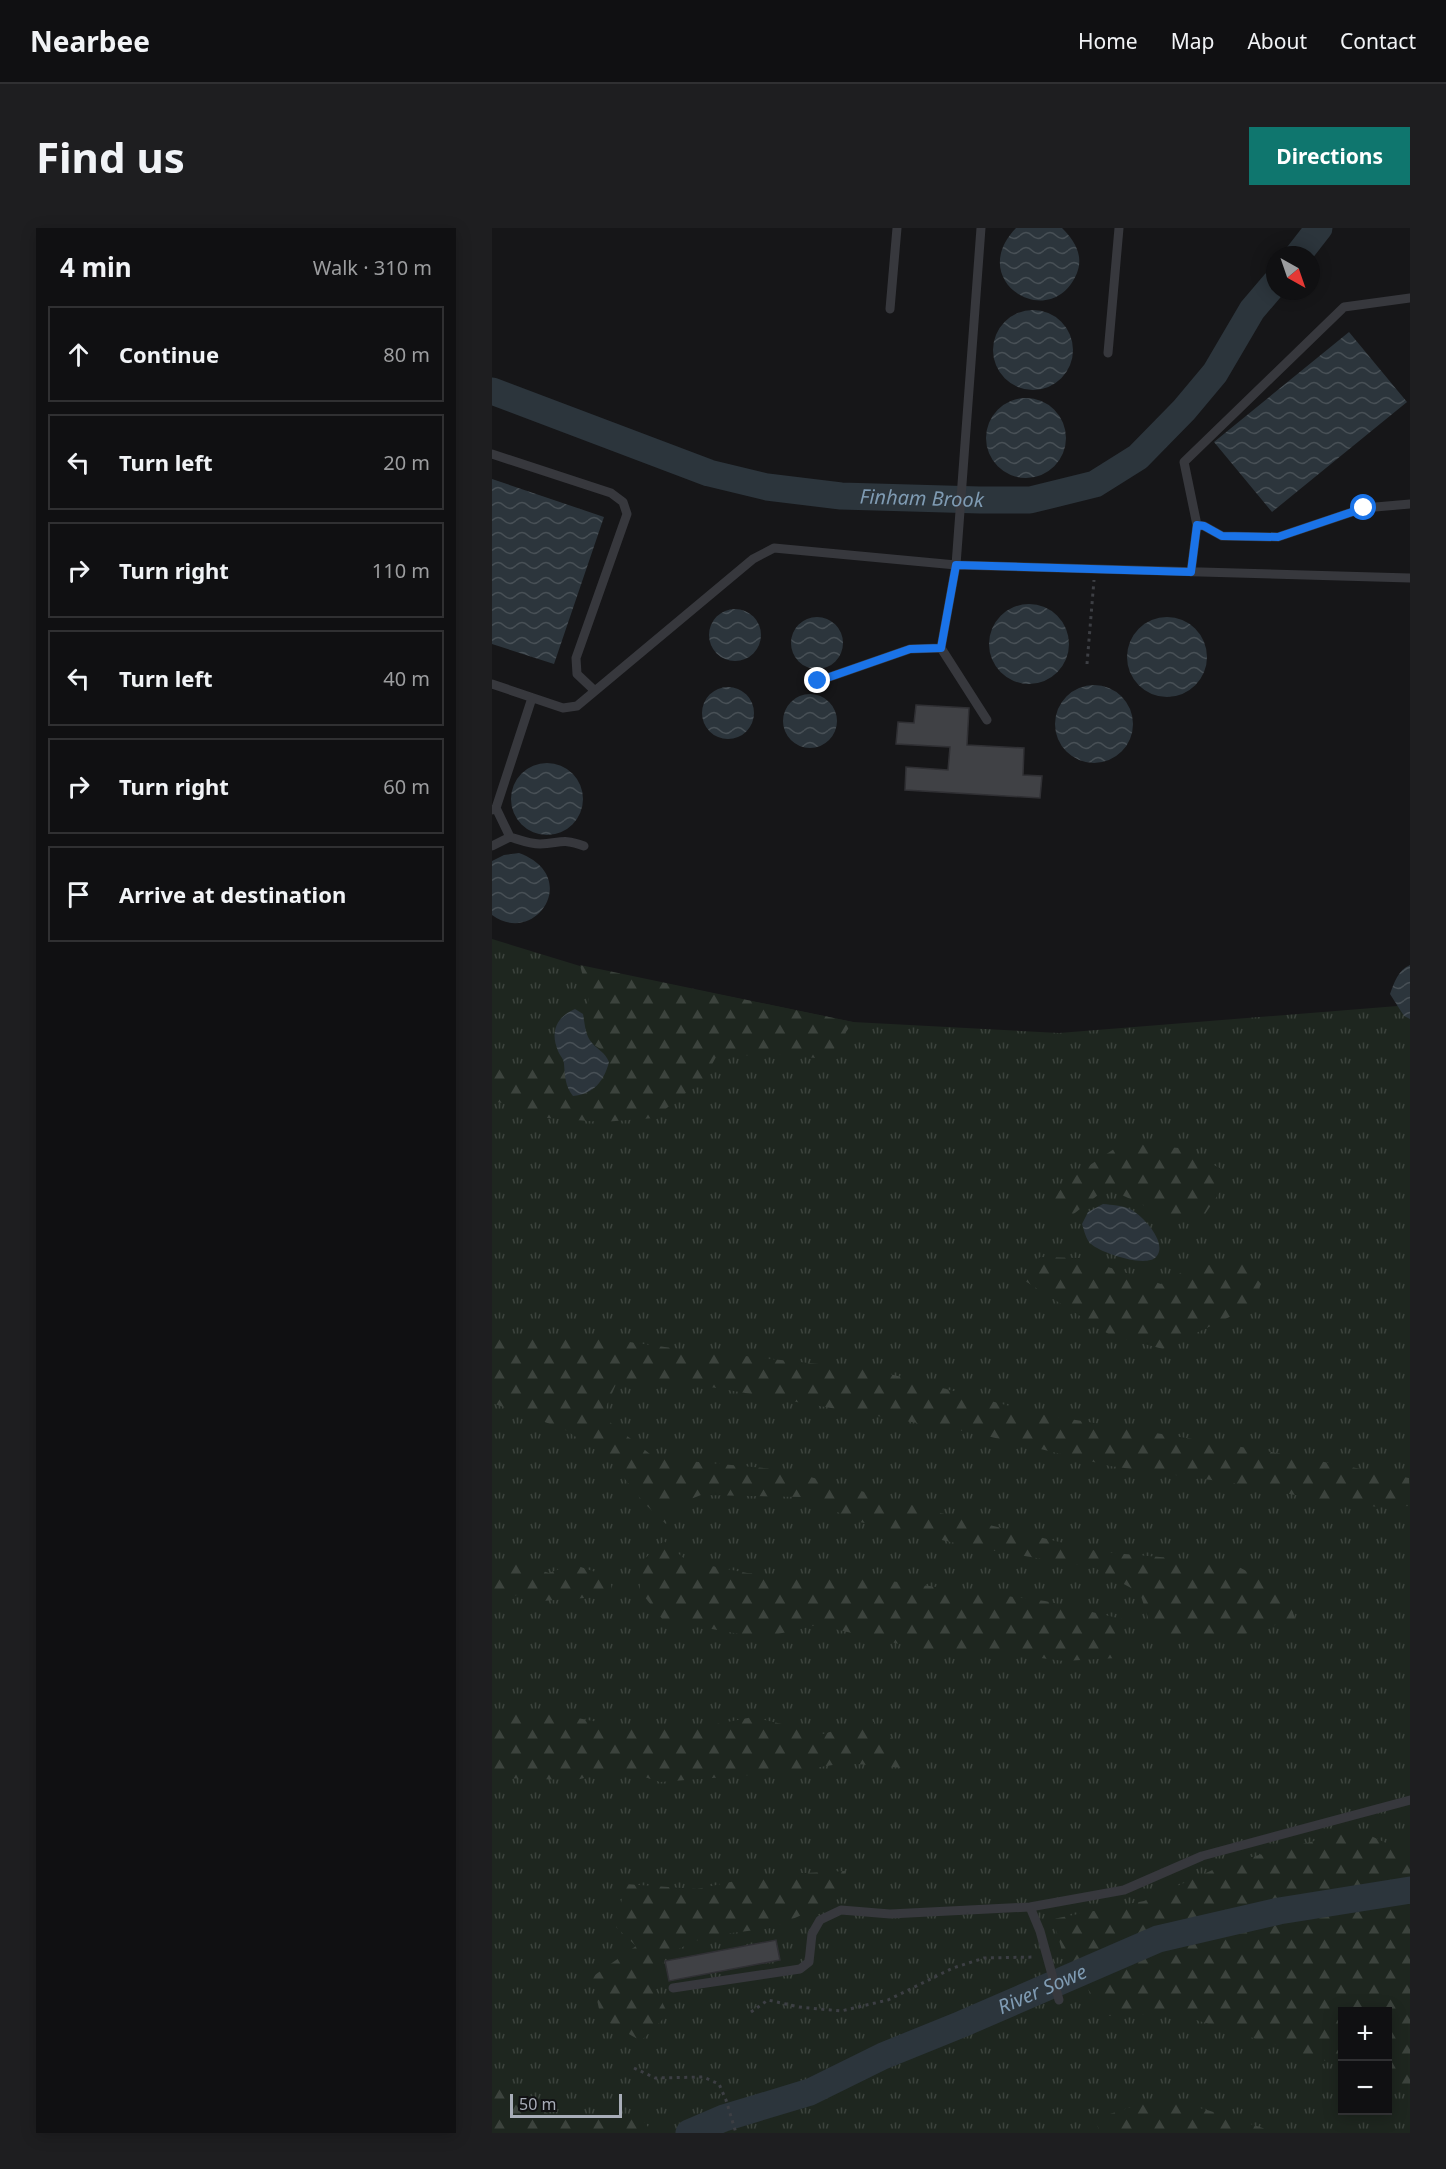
<!DOCTYPE html>
<meta charset="utf-8">
<style>
:root{--surface:#101012;--page:#1e1e20;--text:#f1f3f6;--muted:#9c9d9f;--line:#303032;--accent:#0f766e}
body{margin:0;font-family:"Noto Sans",sans-serif;background:var(--page);color:var(--text)}
.controls{position:absolute;right:18px;bottom:18px;display:grid;overflow:hidden;border-radius:0px;box-shadow:0 3px 15px #0003}
.controls button{width:54px;height:54px;display:grid;place-items:center;padding:0;border:0;border-bottom:2px solid var(--line);background:var(--surface);color:var(--text);font:30px sans-serif}
.compass{position:absolute;left:774px;top:18px;width:54px;height:54px;border-radius:50%;background:var(--surface);box-shadow:0 3px 15px #0003;rotate:140deg}
.scale{position:absolute;left:18px;bottom:15px;width:112px;box-sizing:border-box;padding-left:6px;border:3px solid #a8adb8;border-top:0;font-size:16px;line-height:21px;white-space:nowrap;color:#a8adb8;-webkit-text-stroke:4px #111113;paint-order:stroke}
.stop{position:absolute;width:18px;height:18px;margin:-14px;border:4px solid #1a73e8;border-radius:50%;background:#fff}
.stop.end{background:#1a73e8;border-color:#fff;box-shadow:0 2px 6px #0008}
.list{margin:0;padding:0;list-style:none}
h2{display:flex;justify-content:space-between;align-items:center;height:78px;margin:0;padding:0 24px;font-size:26px}
h2 small{font-size:20px;font-weight:400;color:var(--muted)}
.list li{display:grid;grid-template-columns:39px 1fr auto;gap:18px;align-items:center;box-sizing:border-box;height:96px;margin:0 12px 12px;padding:0 12px;border:2px solid var(--line);border-radius:0px}
.list b{display:block;font-size:22px;white-space:nowrap}
.list em{font-size:20px;font-style:normal;color:var(--muted)}
.icon{flex:none;width:33px;height:33px;fill:none;stroke:currentColor;stroke-width:2;stroke-linecap:round;stroke-linejoin:round}
.map{position:relative;flex:none;width:918px;height:1905px;overflow:hidden;border-radius:0px}
header{display:flex;align-items:center;gap:36px;box-sizing:border-box;height:84px;padding:0 30px;background:var(--surface);border-bottom:2px solid var(--line)}
header strong{font-size:28px}
nav{display:flex;gap:33px;margin-inline-start:auto;font-size:21px}
.intro{display:flex;align-items:center;justify-content:space-between;box-sizing:border-box;height:144px;padding:0 36px}
h1{margin:0;font-size:42px}
.button{padding:15px 27px;border-radius:0px;background:var(--accent);color:#fff;font-size:21px;font-weight:700}
main{display:flex;gap:36px;padding:0 36px}
aside{flex:1;background:var(--surface);border-radius:0px;box-shadow:0 3px 15px #0003}
.map>svg:first-child{display:block}
.grass{fill:url(#grass-tufts);fill-rule:evenodd}
.forest{fill:url(#forest-firs)}
.water{fill:url(#water-waves)}
.lines{fill:none;stroke-linecap:round;stroke-linejoin:round}
.river{stroke:#2c353c;stroke-width:27}
.building{fill:#404145;stroke:#303034;stroke-width:1.5}
.path{stroke:#3d3f44;stroke-width:3;stroke-dasharray:3 4.5;stroke-linecap:butt}
.service{stroke:#37383d;stroke-width:9}
.route{stroke:#1a73e8;stroke-width:8}
.labels{text-anchor:middle;stroke-width:4.5;stroke-linejoin:round;paint-order:stroke}
.water-label{font-size:20px;font-style:italic;fill:#7f9bb3;stroke:#111113}
</style>
<header>
<strong>Nearbee</strong>
<nav><a>Home</a><a>Map</a><a>About</a><a>Contact</a></nav>
</header>
<div class="intro"><h1>Find us</h1><a class="button">Directions</a></div>
<main>
<aside>
<h2>4 min<small>Walk · 310 m</small></h2>
<ul class="list">
<li><svg class="icon" aria-label="ahead" viewBox="0 0 24 24"><path d="M12 20V5M6 11l6-6 6 6"/></svg><div><b>Continue</b></div><em>80 m</em></li>
<li><svg class="icon" aria-label="left" viewBox="0 0 24 24"><path d="M17 20v-9H6M10 6l-5 5 5 5"/></svg><div><b>Turn left</b></div><em>20 m</em></li>
<li><svg class="icon" aria-label="right" viewBox="0 0 24 24"><path d="M7 20v-9h11M14 6l5 5-5 5"/></svg><div><b>Turn right</b></div><em>110 m</em></li>
<li><svg class="icon" aria-label="left" viewBox="0 0 24 24"><path d="M17 20v-9H6M10 6l-5 5 5 5"/></svg><div><b>Turn left</b></div><em>40 m</em></li>
<li><svg class="icon" aria-label="right" viewBox="0 0 24 24"><path d="M7 20v-9h11M14 6l5 5-5 5"/></svg><div><b>Turn right</b></div><em>60 m</em></li>
<li><svg class="icon" aria-label="arrive" viewBox="0 0 24 24"><path d="M6 21V4h12l-3 4 3 4H6"/></svg><div><b>Arrive at destination</b></div></li>
</ul>
</aside>
<div class="map">
<svg width="918" height="1905" viewBox="0 0 918 1905">
<defs>
<pattern id="grass-tufts" width="24" height="20" patternUnits="userSpaceOnUse" patternTransform="scale(1.5)"><rect width="24" height="20" fill="#1e261f"/><path d="M3 7l-1-3M5 7V3M7 7l1-3M15 17l-1-3M17 17v-4M19 17l1-3" fill="none" stroke="#3c433d"/></pattern>
<pattern id="forest-firs" width="22" height="20" patternUnits="userSpaceOnUse" patternTransform="scale(1.5)"><rect width="22" height="20" fill="#1e261f"/><path d="M5 1l3.5 6h-7zM16 11l3.5 6h-7z" fill="#3c433d"/></pattern>
<pattern id="water-waves" width="16" height="10" patternUnits="userSpaceOnUse" patternTransform="scale(1.5)"><rect width="16" height="10" fill="#2c353c"/><path d="M0 5q4-4 8 0t8 0" fill="none" stroke="#485056"/></pattern>
</defs>
<rect width="100%" height="100%" fill="#161618"/>
<path class="grass" d="M 0,711 L 88,738 L 361,794 L 567,805 L 918,777 L 918,1905 L 0,1905 ZM 850,1784 L 896,1784 L 896,1882 L 850,1882 Z"/>
<path class="forest" d="M 88,737 L 361,794 L 335,831 L 282,826 L 224,829 L 212,851 L 162,890 L 111,894 L 41,889 L 10,875 L 0,873 L 0,836 L 20,842 L 39,831 L 66,823 C 74,835 73,848 76,862 L 112,823 L 102,817 L 95,808 L 91,786 L 97,772 Z
M 631,915 L 687,920 L 740,946 L 713,986 L 674,992 L 651,977 L 615,960 L 579,988 L 561,989 L 554,975 L 589,943 Z
M 548,1029 L 588,1030 L 669,1056 L 699,1039 L 750,1033 L 769,1056 L 752,1082 L 671,1121 L 618,1107 L 530,1051 Z
M 0,1107 L 95,1108 L 187,1121 L 383,1142 L 547,1186 L 774,1223 L 917,1250 L 918,1278 L 887,1279 L 828,1272 L 748,1256 L 618,1238 L 483,1205 L 184,1153 L 125,1154 L 110,1188 L 163,1230 L 293,1242 L 456,1287 L 609,1324 L 739,1335 L 795,1364 L 803,1391 L 750,1407 L 663,1411 L 648,1365 L 603,1340 L 486,1320 L 368,1294 L 311,1269 L 209,1267 L 181,1278 L 174,1296 L 152,1275 L 117,1231 L 72,1201 L 0,1175 Z
M 172,1313 L 195,1333 L 255,1345 L 383,1351 L 553,1373 L 630,1391 L 632,1409 L 624,1430 L 572,1433 L 504,1424 L 438,1423 L 325,1397 L 269,1410 L 171,1392 L 148,1363 L 147,1336 Z
M 16,1332 L 57,1345 L 80,1336 L 118,1349 L 120,1364 L 107,1369 L 49,1373 L 25,1367 L 0,1374 L 0,1333 Z
M 0,1484 L 60,1485 L 121,1497 L 204,1500 L 261,1489 L 331,1506 L 379,1492 L 410,1519 L 411,1540 L 353,1535 L 297,1544 L 168,1554 L 128,1541 L 84,1552 L 10,1550 L 0,1555 Z
M 866,1602 L 918,1626 L 918,1862 L 896,1854 L 896,1784 L 850,1784 L 850,1838 L 685,1786 L 615,1788 L 571,1726 L 561,1691 L 652,1673 L 736,1635 Z
M 354,1643 L 346,1671 L 280,1700 L 215,1708 L 173,1727 L 163,1760 L 176,1786 L 149,1813 L 109,1790 L 100,1749 L 144,1718 L 124,1699 L 133,1656 L 205,1661 L 272,1647 Z
M 0,1852 L 13,1863 L 68,1892 L 99,1887 L 148,1889 L 161,1905 L 0,1905 Z
M 663,1871 L 712,1881 L 786,1905 L 608,1905 L 603,1891 Z"/>
<path class="water" d="M 524,0 L 570,0 C 582,12 592,27 585,45 C 560,106 472,54 524,0 Z
M501 122a40 40 0 1 1 80 0a40 40 0 1 1-80 0Z
M 857,104 L 915,174 L 780,284 L 722,214 Z
M494 210a40 40 0 1 1 80 0a40 40 0 1 1-80 0Z
M 0,251 L 112,289 L 62,436 L 0,416 Z
M497 416a40 40 0 1 1 80 0a40 40 0 1 1-80 0Z
M217 407a26 26 0 1 1 52 0a26 26 0 1 1-52 0Z
M635 429a40 40 0 1 1 80 0a40 40 0 1 1-80 0Z
M299 415a26 26 0 1 1 52 0a26 26 0 1 1-52 0Z
M563 496a39 39 0 1 1 78 0a39 39 0 1 1-78 0Z
M210 485a26 26 0 1 1 52 0a26 26 0 1 1-52 0Z
M291 493a27 27 0 1 1 54 0a27 27 0 1 1-54 0Z
M19 571a36 36 0 1 1 72 0a36 36 0 1 1-72 0Z
M 27,625 C 90,648 44,719 0,687 L 0,633 L 12,627 Z
M 918,737 L 918,791 L 912,788 L 898,766 C 902,755 906,742 918,737 Z
M 83,781 L 91,786 C 93,796 93,807 100,815 C 107,823 112,823 117,834 C 112,853 102,866 81,868 C 73,858 73,848 72,836 C 72,831 68,828 66,823 C 58,804 64,789 83,781 Z
M 611,976 C 620,977 629,977 638,981 C 650,987 677,1015 664,1029 C 654,1040 609,1025 599,1016 C 594,1012 592,1002 590,996 L 596,984 Z"/>
<g class="lines">
<g class="river">
<path d="M 806,27 L 827,0"/>
<path id="s1" d="M 0,163 L 217,245 L 275,259 L 349,268 L 488,272 L 538,272 L 603,256 L 646,229 L 692,182 L 723,145 L 760,82 L 783,55"/>
<path id="s2" d="M 197,1905 L 232,1890 L 318,1864 L 391,1828 L 470,1796 L 666,1711 L 787,1683 L 918,1662"/>
</g>
</g>
<path class="building" d="M 424,477 L 477,480 L 475,517 L 532,520 L 531,547 L 550,548 L 548,570 L 413,562 L 414,539 L 456,542 L 458,519 L 404,516 L 406,494 L 422,495 Z
M 284,1712 L 288,1732 L 177,1753 L 173,1733 Z"/>
<g class="lines">
<path class="path" d="M 595,436 L 602,352
M 259,1784 L 276,1772 L 307,1779 L 349,1783 L 396,1772 L 461,1740 L 492,1730 L 543,1729
M 142,1840 L 163,1850 L 211,1849 L 227,1856 L 234,1872 L 244,1905"/>
<path class="service" d="M 489,0 L 464,337 L 449,420 L 495,492
M 398,81 L 405,0
M 616,125 L 627,0
M 0,226 L 119,265 L 131,274 L 135,286 L 84,430 L 85,446 L 103,463
M 705,297 L 712,298 L 730,308 L 786,309 L 872,280 L 918,276
M 699,344 L 705,297 L 692,234 L 852,79 L 918,70
M 326,453 L 418,421 L 449,420
M 0,456 L 71,480 L 85,478 L 261,331 L 282,320 L 464,337 L 918,350
M 4,580 L 40,470
M 18,609 C 28,612 38,616 48,616 C 69,615 71,610 92,618
M 0,618 L 18,609 L 4,580 L 0,582
M 538,1679 L 548,1703 L 567,1772
M 181,1760 L 308,1741 L 317,1734 L 320,1706 L 328,1692 L 349,1682 L 398,1686 L 538,1679 L 632,1662 L 710,1628 L 918,1572"/>
</g>
<g class="lines">
<path class="route" d="M 326,453 L 418,421 L 449,420 L 464,337 L 699,344 L 705,297 L 712,298 L 730,308 L 786,309 L 872,280"/>
</g>
<g class="labels">
<g class="water-label">
<text dy="7" stroke="none"><textPath href="#s1" startOffset="447">Finham Brook</textPath></text>
<text dy="7" stroke="none"><textPath href="#s2" startOffset="382">River Sowe</textPath></text>
</g>
</g>
</svg>
<div class="controls">
<button>+</button>
<button>−</button>
</div>
<svg class="compass" viewBox="-18 -18 36 36"><path d="M0-13l5 13h-10z" fill="#e53935"/><path d="M0 13l5-13h-10z" fill="#9c9d9f"/></svg>
<div class="scale">50 m</div>
<div class="stop" style="left:872px;top:280px"></div>
<div class="stop end" style="left:326px;top:453px"></div>
</div>
</main>
